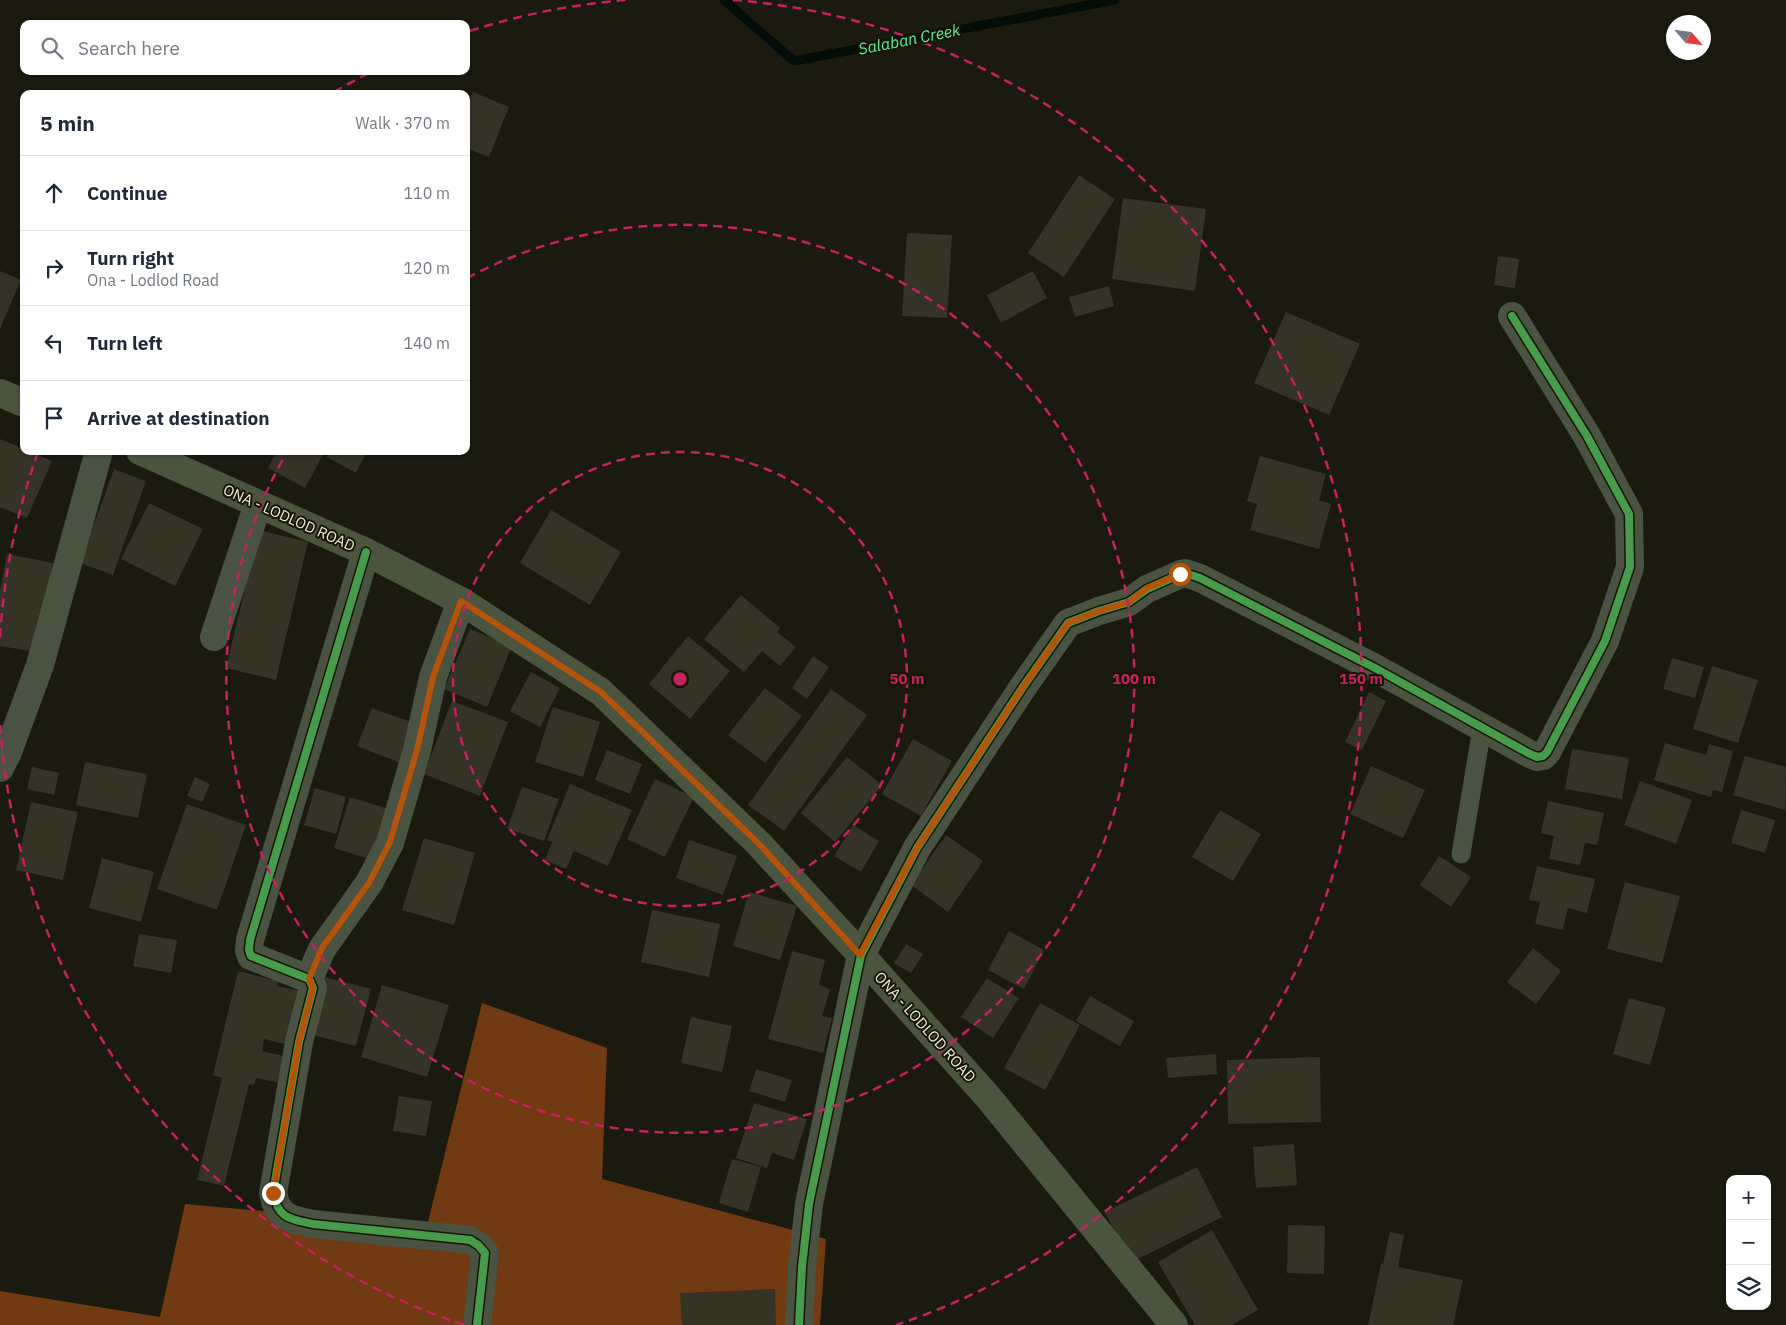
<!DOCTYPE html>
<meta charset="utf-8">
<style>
:root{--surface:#fff;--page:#f6f6f7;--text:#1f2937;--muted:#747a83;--line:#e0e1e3}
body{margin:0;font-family:"IBM Plex Sans",sans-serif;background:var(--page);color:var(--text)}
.controls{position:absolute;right:15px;bottom:15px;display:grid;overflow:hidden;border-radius:10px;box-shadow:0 1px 4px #0004}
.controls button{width:45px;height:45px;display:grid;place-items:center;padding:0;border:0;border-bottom:1px solid var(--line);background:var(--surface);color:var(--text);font:25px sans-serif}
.compass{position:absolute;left:1666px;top:15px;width:45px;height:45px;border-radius:50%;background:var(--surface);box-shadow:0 1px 4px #0004;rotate:118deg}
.stop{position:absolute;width:15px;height:15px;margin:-11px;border:4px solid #b45309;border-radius:50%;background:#fff}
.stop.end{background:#b45309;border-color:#fff;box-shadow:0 1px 5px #0008}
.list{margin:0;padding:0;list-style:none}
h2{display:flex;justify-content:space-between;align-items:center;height:65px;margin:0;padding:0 20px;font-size:21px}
h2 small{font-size:16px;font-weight:400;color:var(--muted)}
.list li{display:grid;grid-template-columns:32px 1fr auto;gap:15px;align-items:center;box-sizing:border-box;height:75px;padding:0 20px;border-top:1px solid var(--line)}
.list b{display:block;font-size:19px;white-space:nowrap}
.list p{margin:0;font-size:16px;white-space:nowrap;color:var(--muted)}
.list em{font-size:16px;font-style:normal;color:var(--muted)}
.icon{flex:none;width:28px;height:28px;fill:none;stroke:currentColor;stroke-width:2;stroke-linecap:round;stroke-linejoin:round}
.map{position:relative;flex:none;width:1786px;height:1325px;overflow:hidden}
.search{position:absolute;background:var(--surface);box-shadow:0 1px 4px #0004;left:20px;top:20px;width:450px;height:55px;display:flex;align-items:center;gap:12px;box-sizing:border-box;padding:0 18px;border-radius:10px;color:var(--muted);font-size:19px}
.panel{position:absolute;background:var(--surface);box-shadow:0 1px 4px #0004;left:20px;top:90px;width:450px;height:365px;border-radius:10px}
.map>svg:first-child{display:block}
.forest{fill:#713a12}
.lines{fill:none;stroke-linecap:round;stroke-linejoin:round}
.stream{stroke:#030c06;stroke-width:9}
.building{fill:#353226}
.service{stroke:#4a5241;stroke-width:19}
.minor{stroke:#4a5241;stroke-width:28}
.secondary{stroke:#4a543e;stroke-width:28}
.cycleway-casing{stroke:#181602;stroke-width:11}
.cycleway{stroke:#469c4c;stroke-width:8}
.route{stroke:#b45309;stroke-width:6}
.ring{fill:none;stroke:#c42261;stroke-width:2.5;stroke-dasharray:9 6}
.labels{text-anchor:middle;stroke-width:4;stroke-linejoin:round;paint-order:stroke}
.street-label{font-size:15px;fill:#e9e8db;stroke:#181602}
.water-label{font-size:16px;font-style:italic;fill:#5deda7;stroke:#181602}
.centre{fill:#c42261;stroke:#181602;stroke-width:2.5}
.ring-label{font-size:15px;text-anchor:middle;font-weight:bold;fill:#c42261;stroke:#181602;stroke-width:4;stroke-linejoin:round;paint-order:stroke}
</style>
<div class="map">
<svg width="1786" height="1325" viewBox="0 0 1786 1325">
<rect width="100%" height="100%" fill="#1b1a0f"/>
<path class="forest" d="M 482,1003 L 607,1048 L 602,1179 L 826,1239 L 820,1325 L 0,1325 L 0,1291 L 160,1317 L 185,1204 L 427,1226 Z"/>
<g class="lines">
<path class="stream" d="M 724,0 L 794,61 L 1115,0"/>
</g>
<path class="building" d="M 473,92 L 509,107 L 489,157 L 466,148 L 466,107 Z
M 1079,175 L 1115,199 L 1064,277 L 1028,253 Z
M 1123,198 L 1206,209 L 1195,291 L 1112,279 Z
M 907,233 L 952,235 L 947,318 L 902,316 Z
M 1498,256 L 1519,259 L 1515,288 L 1494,285 Z
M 0,271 L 21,280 L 0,329 Z
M 1033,271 L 1047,298 L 1001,323 L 987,295 Z
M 1109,286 L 1114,306 L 1075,317 L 1069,297 Z
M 1286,312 L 1360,344 L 1329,415 L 1254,383 Z
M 0,439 L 24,449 L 24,451 L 29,451 L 52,461 L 27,518 L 0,507 Z
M 277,451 L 325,451 L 305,488 L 268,468 Z
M 330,451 L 367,451 L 356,473 L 327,457 Z
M 1260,456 L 1326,474 L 1319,500 L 1331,504 L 1319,549 L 1250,530 L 1257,504 L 1247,501 Z
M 114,469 L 146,481 L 113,575 L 80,563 Z
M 149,503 L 203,529 L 175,586 L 121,559 Z
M 551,510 L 621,552 L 590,605 L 520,563 Z
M 259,530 L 308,542 L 276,680 L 226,668 Z
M 7,554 L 53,563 L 36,652 L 0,646 L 0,590 Z
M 741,595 L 780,628 L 777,632 L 796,647 L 780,666 L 762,651 L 744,672 L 704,639 Z
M 470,629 L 512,646 L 487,707 L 444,689 Z
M 688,636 L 730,671 L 690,719 L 649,684 Z
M 813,656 L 829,667 L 807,699 L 792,688 Z
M 1672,658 L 1704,667 L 1695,698 L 1663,689 Z
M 1712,666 L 1758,680 L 1738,743 L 1693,729 Z
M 531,672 L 560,688 L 540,727 L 510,711 Z
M 765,688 L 802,716 L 765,763 L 728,735 Z
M 831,689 L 867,715 L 784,831 L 748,805 Z
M 1369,692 L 1386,701 L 1362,750 L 1345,742 Z
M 452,701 L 508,722 L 480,796 L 424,774 Z
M 553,707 L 600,722 L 583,777 L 535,762 Z
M 372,708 L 420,725 L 405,765 L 357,746 Z
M 913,739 L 952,761 L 921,816 L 882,794 Z
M 1665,743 L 1706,755 L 1709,744 L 1733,751 L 1722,792 L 1713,790 L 1711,797 L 1654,780 Z
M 1572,749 L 1629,758 L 1622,799 L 1565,789 Z
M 607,750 L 642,764 L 630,794 L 595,780 Z
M 1745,756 L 1786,767 L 1785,810 L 1733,795 Z
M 847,757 L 882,785 L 835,842 L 801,813 Z
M 85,762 L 147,774 L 138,818 L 76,805 Z
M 1371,766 L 1425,790 L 1403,838 L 1350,814 Z
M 32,767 L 59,773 L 54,795 L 27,789 Z
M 195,777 L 210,784 L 202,802 L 187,796 Z
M 655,779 L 694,797 L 665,857 L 627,839 Z
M 1640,781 L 1692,800 L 1676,844 L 1624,825 Z
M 570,784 L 632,810 L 608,866 L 574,851 L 566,869 L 545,860 L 552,842 L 547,840 Z
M 522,787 L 559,799 L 544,841 L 507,829 Z
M 315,788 L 346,797 L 336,834 L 304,825 Z
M 350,797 L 395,811 L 379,862 L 334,848 Z
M 1548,801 L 1604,813 L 1597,845 L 1585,843 L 1580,865 L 1549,859 L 1554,836 L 1541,833 Z
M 31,802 L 78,812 L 63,880 L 16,870 Z
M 187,804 L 246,825 L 217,910 L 157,889 Z
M 1220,810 L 1261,834 L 1233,881 L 1192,857 Z
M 1741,810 L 1775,820 L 1765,853 L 1731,843 Z
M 853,825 L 879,841 L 861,872 L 834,856 Z
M 946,835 L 983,861 L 948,912 L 911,885 Z
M 424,838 L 475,853 L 454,925 L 402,910 Z
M 689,840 L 737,856 L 723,895 L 676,878 Z
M 1439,856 L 1471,877 L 1451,907 L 1420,885 Z
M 102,858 L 154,872 L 141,922 L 89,908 Z
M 1537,866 L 1595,879 L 1587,913 L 1568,908 L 1563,930 L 1535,924 L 1540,902 L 1529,900 Z
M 1625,882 L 1680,896 L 1662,963 L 1607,949 Z
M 749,892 L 797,906 L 780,960 L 733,946 Z
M 652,910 L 720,924 L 709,977 L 641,962 Z
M 1009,931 L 1044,950 L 1024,989 L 988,970 Z
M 139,934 L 177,940 L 171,973 L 133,966 Z
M 906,944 L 923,954 L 911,973 L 894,963 Z
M 1533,948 L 1561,971 L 1536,1004 L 1507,982 Z
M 792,951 L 825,960 L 819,985 L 830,989 L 822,1016 L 832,1018 L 823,1053 L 768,1039 Z
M 238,971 L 278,981 L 277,986 L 306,992 L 293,1046 L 264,1039 L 262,1051 L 287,1057 L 281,1083 L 256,1078 L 254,1085 L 249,1084 L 224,1186 L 197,1180 L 222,1078 L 213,1075 Z
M 324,977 L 371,989 L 356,1046 L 309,1034 Z
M 987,978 L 1019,998 L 993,1038 L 961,1017 Z
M 382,985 L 449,1005 L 427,1077 L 361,1057 Z
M 1090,996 L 1134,1021 L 1120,1046 L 1076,1021 Z
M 1629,998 L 1666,1008 L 1650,1065 L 1613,1054 Z
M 1040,1003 L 1080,1025 L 1045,1090 L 1004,1068 Z
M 691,1017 L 732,1026 L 722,1072 L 681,1063 Z
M 1216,1054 L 1217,1074 L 1168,1078 L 1166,1058 Z
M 1320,1057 L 1321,1122 L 1228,1124 L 1227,1060 Z
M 756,1069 L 792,1080 L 785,1102 L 749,1091 Z
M 399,1096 L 432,1101 L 426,1136 L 393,1131 Z
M 754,1103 L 807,1119 L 794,1160 L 772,1153 L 767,1168 L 736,1158 Z
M 1294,1144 L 1297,1185 L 1256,1188 L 1253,1147 Z
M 732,1159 L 761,1167 L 748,1212 L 719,1203 Z
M 1197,1167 L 1222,1217 L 1130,1263 L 1105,1212 Z
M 1288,1225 L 1325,1226 L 1324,1274 L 1287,1273 Z
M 1212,1230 L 1258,1310 L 1232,1325 L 1195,1325 L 1158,1262 Z
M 1390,1232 L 1404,1235 L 1398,1267 L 1463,1280 L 1453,1325 L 1368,1325 L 1381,1264 L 1383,1264 Z
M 775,1289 L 776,1325 L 682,1325 L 680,1293 Z"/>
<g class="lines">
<path class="service" d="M 1461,854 L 1482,728"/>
<path class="minor" d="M 366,552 L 250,940 L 249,950 L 251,956 L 309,979 L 313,988 L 299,1042 L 273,1193 C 278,1219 291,1219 313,1224 L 470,1240 L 478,1245 L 485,1253 L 477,1325
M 214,637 L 258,504
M 0,768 L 8,752 L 40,665 L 99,451
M 309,979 L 322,949 L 369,883 L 390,843 L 417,750 L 433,677 L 461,601
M 799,1325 L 802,1267 L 809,1204 L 861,955 L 917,848 L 1023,687 L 1068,623 L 1099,611 L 1129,602 L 1147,589 L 1181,574 L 1185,573 L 1200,578 L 1375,668 L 1528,753 L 1537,757 L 1543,756 L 1547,752 L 1605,641 L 1630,567 L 1629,514 L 1587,436 L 1512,316"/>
<path class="secondary" d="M 0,393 L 24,403
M 140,451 L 366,552 L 461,601 L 601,692 L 759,844 L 861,955 L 988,1097 L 1174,1325"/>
<defs>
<path id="cycleway" d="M 366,552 L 250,940 L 249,950 L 251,956 L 309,979 L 313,988 L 299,1042 L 273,1193 C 278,1219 291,1219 313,1224 L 470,1240 L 478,1245 L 485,1253 L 477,1325
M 799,1325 L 802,1267 L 809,1204 L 861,955 L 917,848 L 1023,687 L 1068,623 L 1099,611 L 1129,602 L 1147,589 L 1181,574 L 1185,573 L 1200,578 L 1375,668 L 1528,753 L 1537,757 L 1543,756 L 1547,752 L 1605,641 L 1630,567 L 1629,514 L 1587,436 L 1512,316"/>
</defs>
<use href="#cycleway" class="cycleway-casing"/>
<use href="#cycleway" class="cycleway"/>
</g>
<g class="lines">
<path class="route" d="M 273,1193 L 299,1042 L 313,988 L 309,979 L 322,948 L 369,883 L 390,842 L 417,750 L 433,677 L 461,601 L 601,692 L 759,844 L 860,955 L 917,848 L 1023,687 L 1068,623 L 1099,611 L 1129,602 L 1147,588 L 1180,574"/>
</g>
<g class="ring">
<circle cx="680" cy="679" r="227"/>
<path d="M467 278A454 454 0 1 1 287 452"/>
<path d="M464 1325A681 681 0 0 1 0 721M0 637A681 681 0 0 1 38 452M334 92A681 681 0 0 1 371 72M470 31A681 681 0 0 1 627 0M733 0A681 681 0 0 1 896 1325"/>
</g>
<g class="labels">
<g class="street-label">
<text transform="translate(289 518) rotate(24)" y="5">ONA - LODLOD ROAD</text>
<text transform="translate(925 1027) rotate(48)" y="5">ONA - LODLOD ROAD</text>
</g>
<g class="water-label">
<text transform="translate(909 39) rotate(-11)" y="6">Salaban Creek</text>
</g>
</g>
<circle cx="680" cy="679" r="8" class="centre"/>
<g class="ring-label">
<text x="907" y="684">50 m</text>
<text x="1134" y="684">100 m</text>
<text x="1361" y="684">150 m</text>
</g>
</svg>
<div class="controls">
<button>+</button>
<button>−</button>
<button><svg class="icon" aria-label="layers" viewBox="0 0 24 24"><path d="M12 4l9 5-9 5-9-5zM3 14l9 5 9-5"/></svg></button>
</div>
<svg class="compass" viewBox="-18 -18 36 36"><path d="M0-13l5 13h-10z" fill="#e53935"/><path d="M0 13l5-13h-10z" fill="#747a83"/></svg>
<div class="stop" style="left:1180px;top:574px"></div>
<div class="stop end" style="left:273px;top:1193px"></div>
<div class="search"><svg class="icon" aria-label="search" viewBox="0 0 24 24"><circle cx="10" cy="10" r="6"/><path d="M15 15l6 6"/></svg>Search here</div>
<section class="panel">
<h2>5 min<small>Walk · 370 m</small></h2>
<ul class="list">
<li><svg class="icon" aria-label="ahead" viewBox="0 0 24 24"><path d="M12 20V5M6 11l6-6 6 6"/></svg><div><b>Continue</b></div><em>110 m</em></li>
<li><svg class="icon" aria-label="right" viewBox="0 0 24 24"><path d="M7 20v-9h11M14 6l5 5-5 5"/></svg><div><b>Turn right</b><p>Ona - Lodlod Road</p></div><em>120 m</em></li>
<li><svg class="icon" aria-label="left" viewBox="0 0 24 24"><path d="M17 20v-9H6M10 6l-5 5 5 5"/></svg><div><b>Turn left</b></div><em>140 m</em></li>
<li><svg class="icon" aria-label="arrive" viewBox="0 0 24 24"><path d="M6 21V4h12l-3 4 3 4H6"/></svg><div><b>Arrive at destination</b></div></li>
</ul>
</section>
</div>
